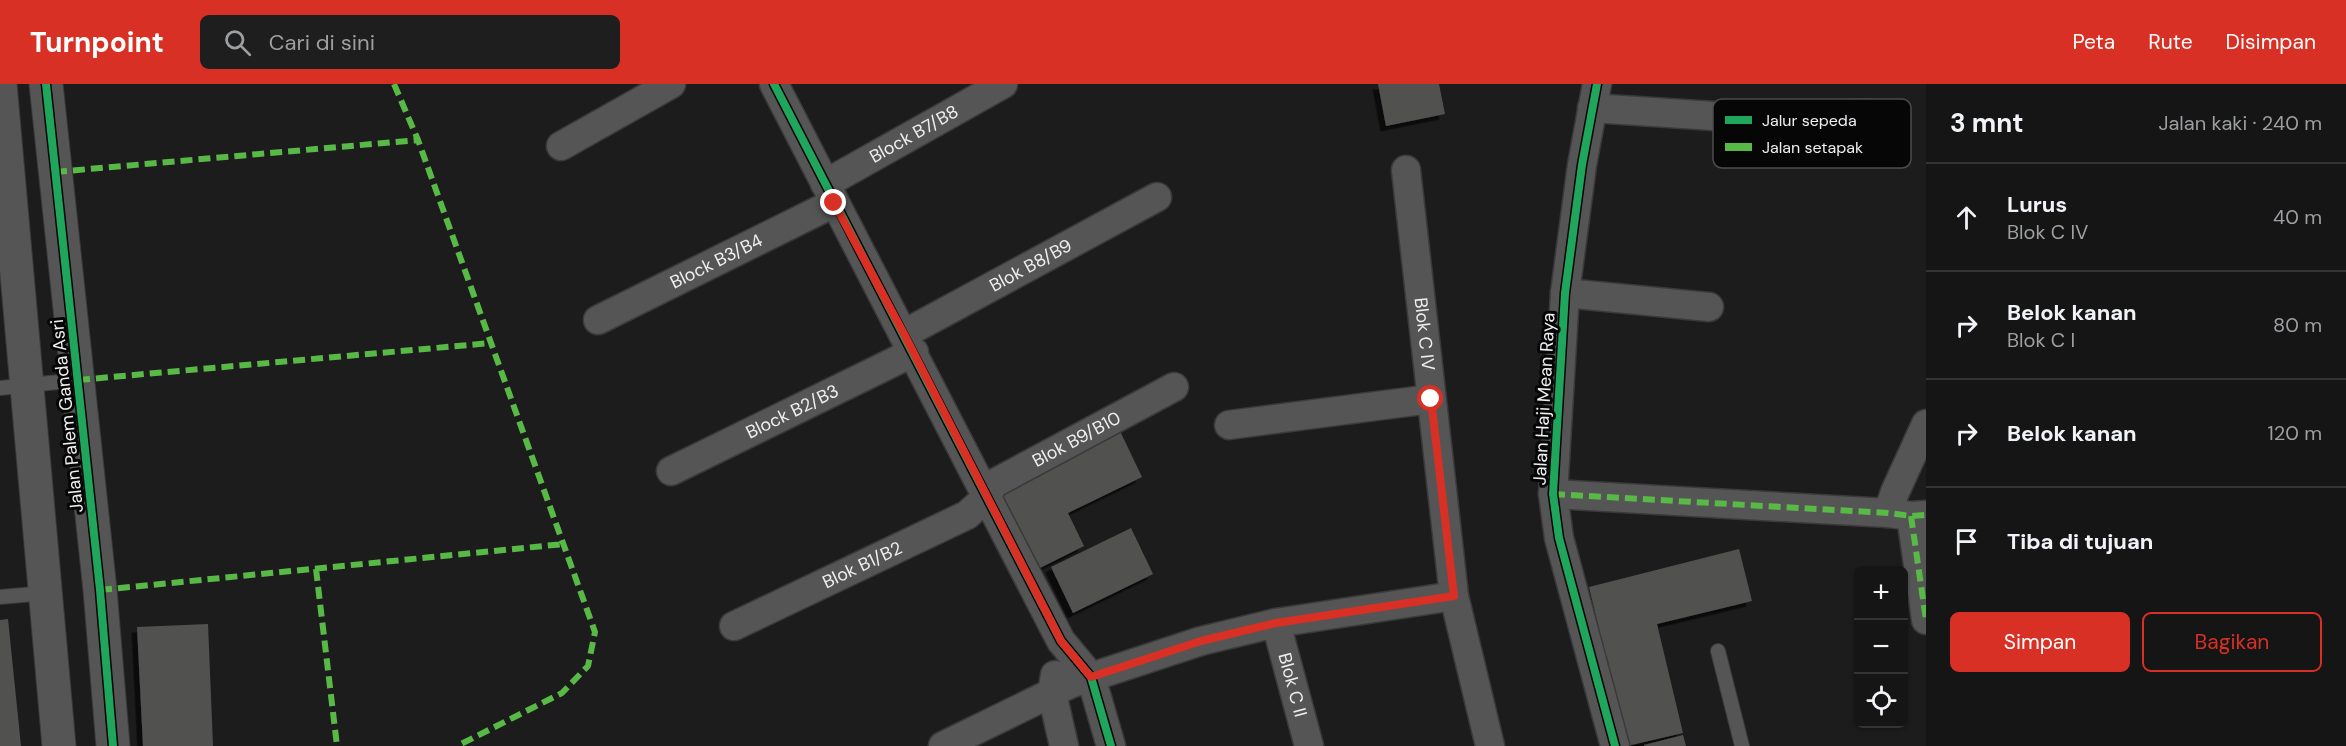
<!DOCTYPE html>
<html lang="id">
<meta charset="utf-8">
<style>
:root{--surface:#151516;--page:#1e1e1f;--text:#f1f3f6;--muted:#9d9fa1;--line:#343435;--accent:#d93025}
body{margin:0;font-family:"DM Sans",sans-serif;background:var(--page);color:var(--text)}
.controls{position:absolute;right:18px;bottom:18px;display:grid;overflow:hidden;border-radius:9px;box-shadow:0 2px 4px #0004}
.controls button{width:54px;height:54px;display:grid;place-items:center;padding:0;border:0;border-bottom:2px solid var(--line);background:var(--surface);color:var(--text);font:30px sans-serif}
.stop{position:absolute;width:18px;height:18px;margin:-14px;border:4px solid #d93025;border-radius:50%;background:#fff}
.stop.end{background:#d93025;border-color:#fff;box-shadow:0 2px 6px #0008}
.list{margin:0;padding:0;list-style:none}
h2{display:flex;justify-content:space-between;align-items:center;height:78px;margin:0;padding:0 24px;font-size:26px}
h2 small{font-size:20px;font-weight:400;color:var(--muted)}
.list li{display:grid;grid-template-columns:39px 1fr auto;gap:18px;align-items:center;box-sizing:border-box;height:108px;padding:0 24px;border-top:2px solid var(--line)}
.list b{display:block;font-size:22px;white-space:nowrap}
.list p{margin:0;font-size:20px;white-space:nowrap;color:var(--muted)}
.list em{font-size:20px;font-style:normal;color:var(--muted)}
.actions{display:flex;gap:12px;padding:18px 24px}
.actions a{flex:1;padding:14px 0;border:2px solid var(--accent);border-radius:9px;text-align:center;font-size:21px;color:var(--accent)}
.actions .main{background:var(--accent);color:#fff}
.icon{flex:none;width:33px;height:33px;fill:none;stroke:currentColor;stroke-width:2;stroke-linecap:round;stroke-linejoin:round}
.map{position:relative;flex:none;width:1926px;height:662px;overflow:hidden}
header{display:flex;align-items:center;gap:36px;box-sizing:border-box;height:84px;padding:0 30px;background:var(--accent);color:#fff}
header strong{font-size:28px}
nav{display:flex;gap:33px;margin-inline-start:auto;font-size:21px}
.search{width:420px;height:54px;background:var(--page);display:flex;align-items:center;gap:15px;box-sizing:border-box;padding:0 21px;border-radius:9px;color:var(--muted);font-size:22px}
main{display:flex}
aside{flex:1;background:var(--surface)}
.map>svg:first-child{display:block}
.building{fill:#515150;filter:url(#shadow)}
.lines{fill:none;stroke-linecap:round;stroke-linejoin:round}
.service-casing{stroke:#3a393b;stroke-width:16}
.minor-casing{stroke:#3a393b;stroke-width:31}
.tertiary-casing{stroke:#3a393b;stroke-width:35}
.service{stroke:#555;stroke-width:14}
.minor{stroke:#555;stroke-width:28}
.tertiary{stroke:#555;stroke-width:33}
.quiet{stroke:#58b947;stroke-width:6;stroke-dasharray:12 6;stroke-linecap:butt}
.cycleway-casing{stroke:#070607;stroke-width:11}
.cycleway{stroke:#20a55d;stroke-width:8}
.route{stroke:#d93025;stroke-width:8}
.labels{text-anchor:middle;stroke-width:6;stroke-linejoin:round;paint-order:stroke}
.street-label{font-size:18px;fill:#efeef1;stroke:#070607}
.key{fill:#070607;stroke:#4d4c4d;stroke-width:1.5}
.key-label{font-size:16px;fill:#efeef1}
</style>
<header>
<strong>Turnpoint</strong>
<div class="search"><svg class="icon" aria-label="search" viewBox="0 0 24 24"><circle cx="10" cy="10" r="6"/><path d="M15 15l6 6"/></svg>Cari di sini</div>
<nav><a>Peta</a><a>Rute</a><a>Disimpan</a></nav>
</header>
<main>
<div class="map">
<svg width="1926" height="662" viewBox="0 0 1926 662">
<defs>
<filter id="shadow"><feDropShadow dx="-5.5" dy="5.5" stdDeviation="0" flood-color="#0009"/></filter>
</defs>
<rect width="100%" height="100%" fill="#1c1c1d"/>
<path class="building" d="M 1378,0 L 1439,0 L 1445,30 L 1386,42 Z
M 1119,345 L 1142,393 L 1068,429 L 1084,462 L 1036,486 L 996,404 Z
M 1131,444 L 1153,490 L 1073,529 L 1051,483 Z
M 1739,465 L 1752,517 L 1657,540 L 1683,649 L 1627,662 L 1589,503 Z
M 8,535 L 21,662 L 0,662 L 0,536 Z
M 208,540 L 213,662 L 143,662 L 137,543 Z
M 1683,651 L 1686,662 L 1644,662 L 1644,661 Z"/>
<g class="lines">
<defs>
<path id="service" d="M 0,304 L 78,296
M 0,513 L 45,509
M 1718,567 L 1742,662"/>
<g id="minor">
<path d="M 774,0 L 1061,557 L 1091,593 L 1111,662"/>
<path d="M 1597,0 L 1582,81 L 1565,209 L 1553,410 L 1559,454 L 1615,662"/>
<path d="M 1592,24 L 1729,33 L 1869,30"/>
<path d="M 561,62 L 671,0"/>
<path id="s1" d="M 1406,86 L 1454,512 L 1490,662"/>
<path id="s2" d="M 825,100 L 1003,0"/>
<path d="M 1565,209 L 1709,223"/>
<path id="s3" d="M 598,236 L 834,119"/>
<path id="s4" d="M 904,250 L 1157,113"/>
<path d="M 1229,341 L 1431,315"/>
<path id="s5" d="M 671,387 L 914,268"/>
<path d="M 1553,410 L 1888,429 L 1911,432 L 1926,431"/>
<path d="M 1888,429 L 1895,408 L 1926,340"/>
<path d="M 1911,432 L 1926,536"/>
<path id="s6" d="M 1276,539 L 1309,662"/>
<path id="s7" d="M 734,542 L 967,431 L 987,413 L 993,400 L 1174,303"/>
<path d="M 1055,591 L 1052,609 L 1064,662"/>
<path d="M 943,662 L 1070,600 L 1201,557 L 1276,539 L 1454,512"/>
</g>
<path id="tertiary" d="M 0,0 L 59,662
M 46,0 L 100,506 L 113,662"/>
</defs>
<use href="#service" class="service-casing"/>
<use href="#minor" class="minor-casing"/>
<use href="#tertiary" class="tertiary-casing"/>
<use href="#service" class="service"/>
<use href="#minor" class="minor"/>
<use href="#tertiary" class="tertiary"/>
<path class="quiet" d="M 394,0 L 418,56 L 595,548 L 588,582 L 562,609 L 457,662
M 55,88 L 418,56
M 78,296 L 491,259
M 1553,410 L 1888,429 L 1911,432 L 1926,431
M 1911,432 L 1926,536
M 316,485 L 337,662
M 100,506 L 564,460"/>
<defs>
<path id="cycleway" d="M 46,0 L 100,506 L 113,662
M 774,0 L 1061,557 L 1091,593 L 1111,662
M 1597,0 L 1582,81 L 1565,209 L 1553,410 L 1559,454 L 1615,662"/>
</defs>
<use href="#cycleway" class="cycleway-casing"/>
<use href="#cycleway" class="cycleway"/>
</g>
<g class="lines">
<path class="route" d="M 834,119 L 904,250 L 1061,557 L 1091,593 L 1201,557 L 1276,539 L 1454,512 L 1431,315"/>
</g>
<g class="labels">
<g class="street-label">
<text dy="6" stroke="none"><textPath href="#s2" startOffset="102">Block B7/B8</textPath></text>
<text dy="6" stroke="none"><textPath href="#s3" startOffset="132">Block B3/B4</textPath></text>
<text dy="6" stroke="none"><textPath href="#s4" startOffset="144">Blok B8/B9</textPath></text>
<text dy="6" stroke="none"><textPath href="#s1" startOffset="165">Blok C IV</textPath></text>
<text transform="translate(1544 315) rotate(-87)" y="6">Jalan Haji Mean Raya</text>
<text dy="6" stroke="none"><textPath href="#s5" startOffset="135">Block B2/B3</textPath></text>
<text transform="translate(67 332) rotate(-96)" y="6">Jalan Palem Ganda Asri</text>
<text dy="6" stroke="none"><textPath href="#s7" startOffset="394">Blok B9/B10</textPath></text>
<text dy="6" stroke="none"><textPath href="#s7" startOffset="142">Blok B1/B2</textPath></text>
<text dy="6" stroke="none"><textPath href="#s6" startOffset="64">Blok C II</textPath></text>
</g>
</g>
<rect x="1713" y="15" width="198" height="69" rx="9" class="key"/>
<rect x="1725" y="32" width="27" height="8" fill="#20a55d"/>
<rect x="1725" y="59" width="27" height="8" fill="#58b947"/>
<g class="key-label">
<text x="1762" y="42">Jalur sepeda</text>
<text x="1762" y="69">Jalan setapak</text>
</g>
</svg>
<div class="controls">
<button>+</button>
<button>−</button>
<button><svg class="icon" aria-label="locate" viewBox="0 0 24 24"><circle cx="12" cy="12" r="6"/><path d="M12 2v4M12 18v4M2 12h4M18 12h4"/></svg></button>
</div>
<div class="stop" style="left:1431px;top:315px"></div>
<div class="stop end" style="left:834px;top:119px"></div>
</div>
<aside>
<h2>3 mnt<small>Jalan kaki · 240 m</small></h2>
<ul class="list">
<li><svg class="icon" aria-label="ahead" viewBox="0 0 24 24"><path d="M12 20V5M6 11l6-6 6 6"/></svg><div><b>Lurus</b><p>Blok C IV</p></div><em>40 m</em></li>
<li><svg class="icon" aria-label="right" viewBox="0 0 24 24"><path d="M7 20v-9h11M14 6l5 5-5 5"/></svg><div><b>Belok kanan</b><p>Blok C I</p></div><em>80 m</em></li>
<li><svg class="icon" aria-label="right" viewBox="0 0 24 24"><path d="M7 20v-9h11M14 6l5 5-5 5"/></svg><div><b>Belok kanan</b></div><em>120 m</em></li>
<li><svg class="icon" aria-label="arrive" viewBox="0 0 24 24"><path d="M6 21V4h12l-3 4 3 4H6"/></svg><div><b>Tiba di tujuan</b></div></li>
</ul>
<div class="actions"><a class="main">Simpan</a><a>Bagikan</a></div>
</aside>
</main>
